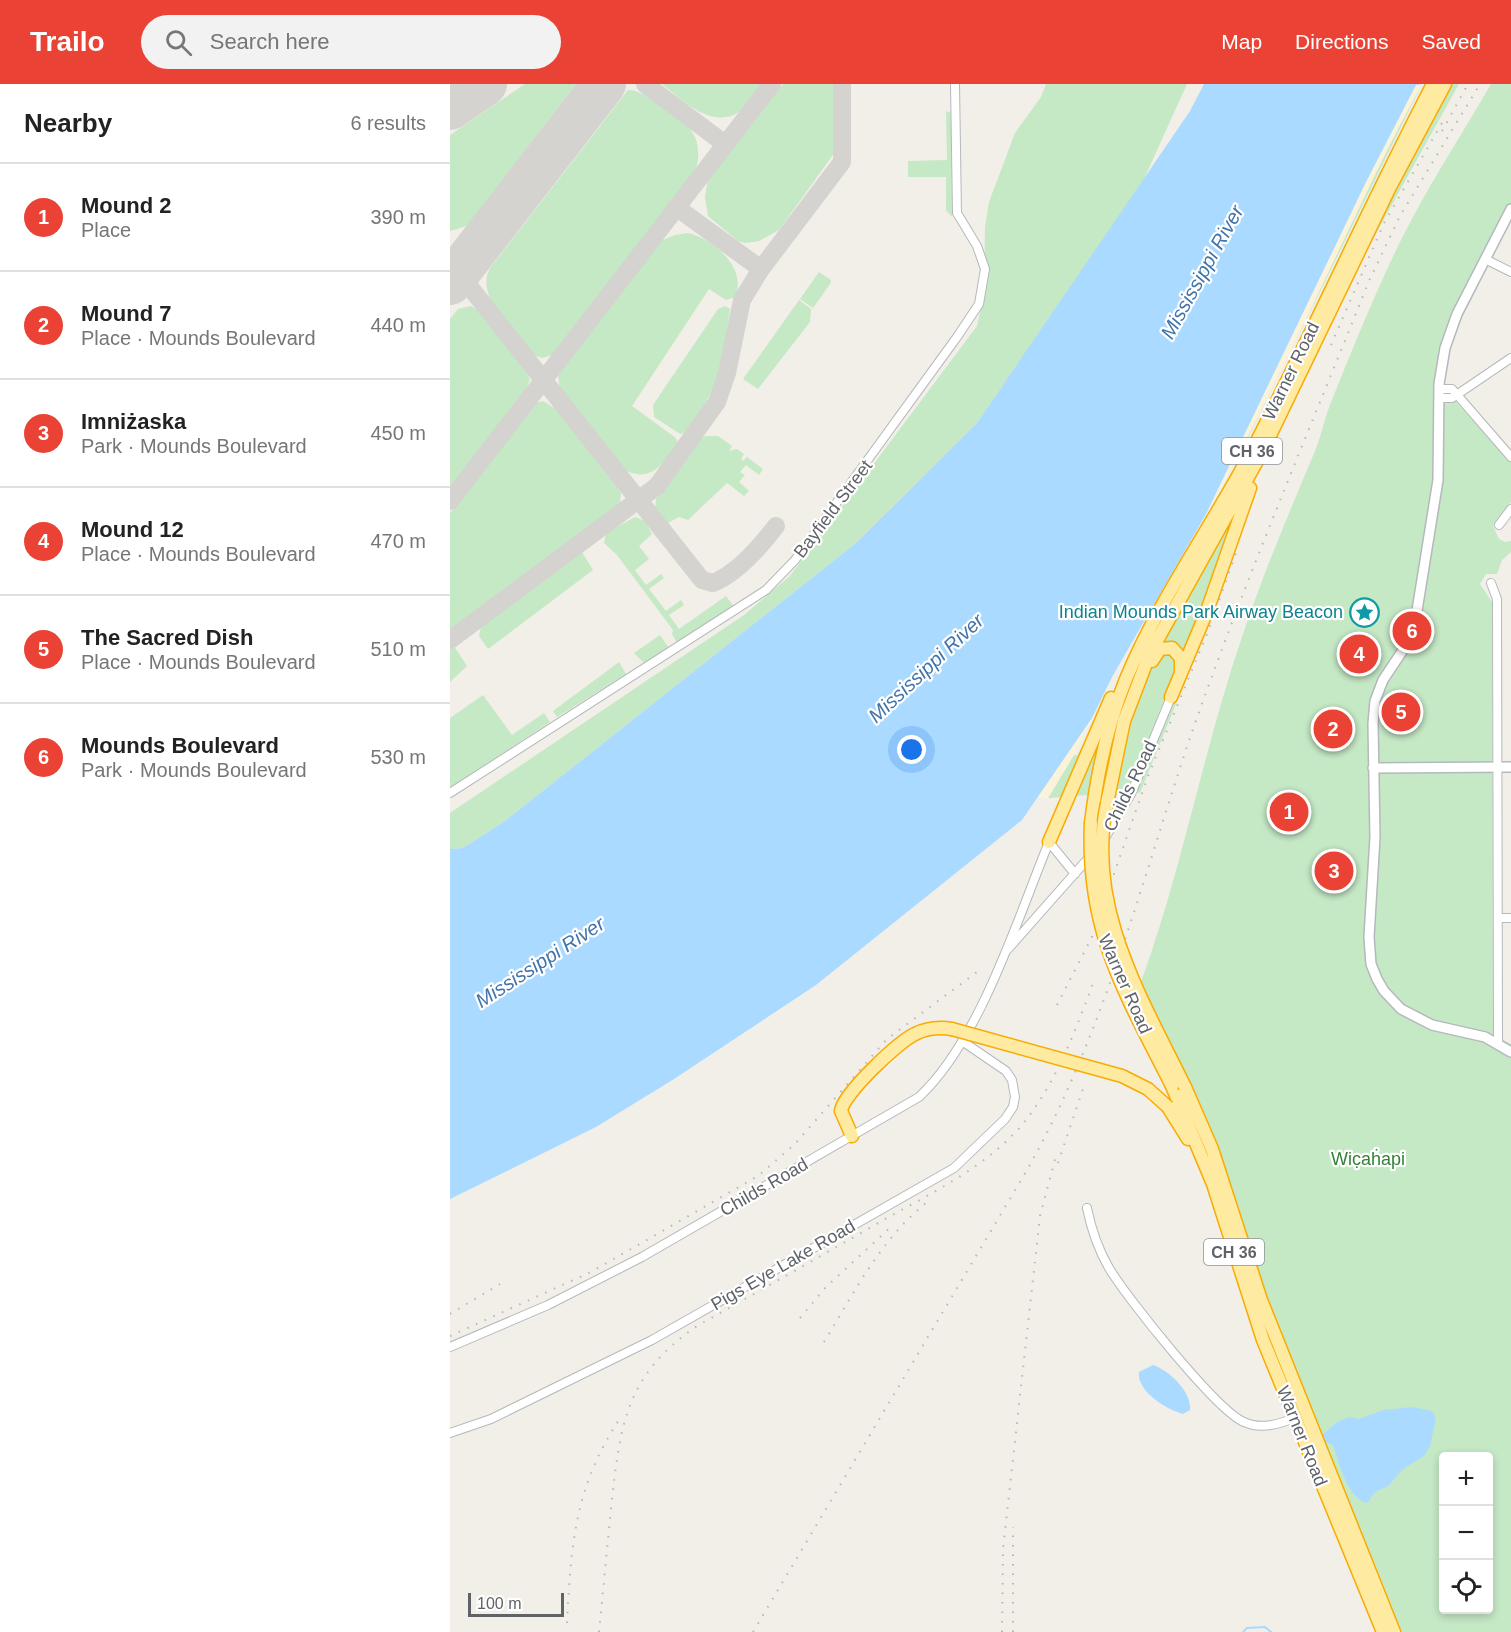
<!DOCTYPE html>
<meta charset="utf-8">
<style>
:root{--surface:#fff;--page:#f2f2f2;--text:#222;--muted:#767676;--line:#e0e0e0;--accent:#ea4335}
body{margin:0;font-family:Helvetica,sans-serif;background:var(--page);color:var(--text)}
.controls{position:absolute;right:18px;bottom:18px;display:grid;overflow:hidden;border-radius:6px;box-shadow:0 3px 9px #0003}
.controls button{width:54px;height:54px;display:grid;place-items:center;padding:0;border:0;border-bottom:2px solid var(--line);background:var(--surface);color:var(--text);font:30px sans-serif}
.scale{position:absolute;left:18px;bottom:15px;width:96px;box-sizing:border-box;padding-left:6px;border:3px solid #5f6368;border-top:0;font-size:16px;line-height:21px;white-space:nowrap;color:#5f6368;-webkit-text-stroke:4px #fff;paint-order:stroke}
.you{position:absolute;left:462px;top:666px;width:21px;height:21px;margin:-15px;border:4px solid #fff;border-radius:50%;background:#1a73e8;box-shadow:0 0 0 9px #1a73e833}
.badge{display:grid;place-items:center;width:39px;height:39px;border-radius:50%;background:var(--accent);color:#fff;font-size:20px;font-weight:700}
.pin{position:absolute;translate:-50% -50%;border:3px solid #fff;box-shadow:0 2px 6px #0006}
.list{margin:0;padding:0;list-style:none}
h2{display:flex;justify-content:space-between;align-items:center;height:78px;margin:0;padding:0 24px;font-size:26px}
h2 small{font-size:20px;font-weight:400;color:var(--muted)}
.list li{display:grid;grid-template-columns:39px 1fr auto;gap:18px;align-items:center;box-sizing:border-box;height:108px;padding:0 24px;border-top:2px solid var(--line)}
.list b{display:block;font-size:22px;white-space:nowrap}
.list p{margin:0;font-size:20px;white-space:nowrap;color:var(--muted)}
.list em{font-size:20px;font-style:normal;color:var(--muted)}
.icon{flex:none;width:33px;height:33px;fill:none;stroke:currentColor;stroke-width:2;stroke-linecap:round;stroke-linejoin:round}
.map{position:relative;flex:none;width:1061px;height:1548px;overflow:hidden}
header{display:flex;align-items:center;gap:36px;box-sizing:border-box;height:84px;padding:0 30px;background:var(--accent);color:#fff}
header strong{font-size:28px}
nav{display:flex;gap:33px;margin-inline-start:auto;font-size:21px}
.search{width:420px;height:54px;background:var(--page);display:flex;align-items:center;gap:15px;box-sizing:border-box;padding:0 21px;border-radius:33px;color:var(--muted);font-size:22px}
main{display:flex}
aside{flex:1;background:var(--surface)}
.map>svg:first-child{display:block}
.green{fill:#c5e8c5;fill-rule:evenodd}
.sand{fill:#fbf3d9}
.water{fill:#aadaff}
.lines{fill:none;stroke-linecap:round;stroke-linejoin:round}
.stream{stroke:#aadaff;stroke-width:2}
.taxiway{stroke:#d4d3d0;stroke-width:18}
.runway{stroke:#d4d3d0;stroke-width:44}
.minor-casing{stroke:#b5b8bc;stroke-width:10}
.tertiary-casing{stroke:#b5b8bc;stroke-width:12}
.trunk-casing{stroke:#f9ab00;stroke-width:15}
.minor{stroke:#fff;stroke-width:8}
.tertiary{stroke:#fff;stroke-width:9}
.trunk{stroke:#feeaa1;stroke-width:12}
.rail{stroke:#b6b7b8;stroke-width:2;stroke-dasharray:1.5 8;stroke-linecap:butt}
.trunk-bridge-casing{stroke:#f9ab00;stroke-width:15;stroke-linecap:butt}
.trunk-bridge{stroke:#feeaa1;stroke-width:12}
.labels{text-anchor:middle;stroke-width:4.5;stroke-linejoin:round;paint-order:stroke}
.shield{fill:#fff;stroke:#8f9295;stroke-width:1.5}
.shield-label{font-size:16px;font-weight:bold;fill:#5f6368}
.street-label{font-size:18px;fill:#5f6368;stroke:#fff}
.culture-label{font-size:18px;fill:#0d838f;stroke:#fff;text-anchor:end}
.park-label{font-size:18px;fill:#348238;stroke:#fff}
.water-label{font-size:20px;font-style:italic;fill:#4174aa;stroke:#fff}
</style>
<header>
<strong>Trailo</strong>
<div class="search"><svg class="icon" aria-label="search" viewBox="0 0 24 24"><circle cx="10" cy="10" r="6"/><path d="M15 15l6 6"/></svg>Search here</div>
<nav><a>Map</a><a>Directions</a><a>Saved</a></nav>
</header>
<main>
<aside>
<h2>Nearby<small>6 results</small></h2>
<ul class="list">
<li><span class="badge">1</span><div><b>Mound 2</b><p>Place</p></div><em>390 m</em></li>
<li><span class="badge">2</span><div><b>Mound 7</b><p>Place · Mounds Boulevard</p></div><em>440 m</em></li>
<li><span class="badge">3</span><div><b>Imniżaska</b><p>Park · Mounds Boulevard</p></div><em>450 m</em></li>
<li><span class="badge">4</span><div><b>Mound 12</b><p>Place · Mounds Boulevard</p></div><em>470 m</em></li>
<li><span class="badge">5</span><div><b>The Sacred Dish</b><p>Place · Mounds Boulevard</p></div><em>510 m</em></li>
<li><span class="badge">6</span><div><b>Mounds Boulevard</b><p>Park · Mounds Boulevard</p></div><em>530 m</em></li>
</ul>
</aside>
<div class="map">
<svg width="1061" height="1548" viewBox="0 0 1061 1548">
<rect width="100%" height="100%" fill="#f1efe8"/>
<path class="green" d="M 75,0 L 126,0 L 17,142 L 0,147 L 0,51 Z
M 212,0 L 313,0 C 306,8 300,20 292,26 C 263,48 233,16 212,0 Z
M 333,0 L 384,0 L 385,68 L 329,146 L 309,157 L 295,159 L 288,157 L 258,132 L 255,113 L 258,95 Z
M 596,0 L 737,0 L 693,97 L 527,339 L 406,459 L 55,737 L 13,764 L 0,765 L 0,729 L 294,531 L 340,492 L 527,242 L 534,211 L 535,143 L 539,118 L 565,49 L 591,13 Z
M 972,0 L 833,283 L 921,96 Z
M 977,0 L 818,325 L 795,369 L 927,94 Z
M 1000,0 L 1009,0 L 909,180 L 939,115 Z
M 1041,0 L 1061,0 L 1061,135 L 1003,252 L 994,297 L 993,317 L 1006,318 L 1061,378 L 1061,418 L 1043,442 L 1049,455 L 1055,458 L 1061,457 L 1061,468 L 1052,476 L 1047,490 L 1036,490 L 1030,500 L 1042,518 L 1043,951 L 1061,960 L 1061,1548 L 948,1548 L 814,1215 L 739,999 L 691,898 C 732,786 753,667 792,553 C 813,490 839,429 865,367 C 871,353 874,336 880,321 C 902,266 925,209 951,156 C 978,102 1011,52 1041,0 ZM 994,1372 L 1038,1372 L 1038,1526 L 994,1526 Z
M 178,6 C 196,6 238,36 245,53 C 249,63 249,75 246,85 L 103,271 L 92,274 L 83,271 C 65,249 24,213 40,184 Z
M 496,27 L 501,29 L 502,133 L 496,126 L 496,93 L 458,93 L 458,77 L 497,76 Z
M 238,149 C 263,155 298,184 285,213 L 276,216 L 259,205 L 182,322 L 226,354 L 228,360 C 213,381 199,400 173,385 L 110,305 L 108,291 L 208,158 L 225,151 Z
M 369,188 L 381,196 L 380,200 L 363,224 L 350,215 Z
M 349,216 L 361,225 L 360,238 L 308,305 L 293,295 Z
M 21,222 L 28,226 L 77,289 L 80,296 L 73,311 L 0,405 L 0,235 L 8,225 Z
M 275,222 L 280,225 C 272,281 271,301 236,348 L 230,350 L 204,333 L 203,321 L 268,225 Z
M 830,287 L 831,287 L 789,372 L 790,366 Z
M 93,317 L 106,325 L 167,403 L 171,409 L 170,419 L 0,547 L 0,429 L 85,319 Z
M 255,352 L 268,352 L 282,362 L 279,367 L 287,365 L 294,370 L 291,375 L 293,377 L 297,373 L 313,385 L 309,391 L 296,381 L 290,388 L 295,391 L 289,398 L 299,407 L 294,412 L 277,399 L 238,436 L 229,433 L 218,439 L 205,426 L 206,415 L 247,359 Z
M 786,424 L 789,425 L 735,572 L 727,561 L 713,558 Z
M 185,433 L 195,437 L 202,450 L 189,462 L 199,475 L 185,486 L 196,501 L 211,490 L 214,494 L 199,505 L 216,527 L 231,516 L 234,521 L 219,531 L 229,545 L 276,512 L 284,523 L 227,559 L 222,550 L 223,546 L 167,471 L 154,459 L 156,449 Z
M 132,468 L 143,486 L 38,565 L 29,552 L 31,542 Z
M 762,531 L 690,709 L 686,709 L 756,538 Z
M 210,551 L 219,564 L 194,579 L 184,569 Z
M 4,562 L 17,582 L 0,598 L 0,565 Z
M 721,568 L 728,581 L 677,709 L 664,710 C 672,676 688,597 709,570 Z
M 169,578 L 176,590 L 107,633 L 103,627 Z
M 33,611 L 62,651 L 94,629 L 100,638 L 0,704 L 0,634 Z
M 656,632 L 639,711 L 622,712 Z
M 640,649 L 614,713 L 598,714 L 624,671 L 627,672 Z"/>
<path class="sand" d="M 966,1 L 970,2 C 896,143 835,291 756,430 L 916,98 Z
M 642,634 L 624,671 L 598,714 L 586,714 Z"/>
<path class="water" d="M 754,0 L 972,0 L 966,1 L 916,98 L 756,430 L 662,593 L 642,634 L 572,736 L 366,901 L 224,995 L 146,1043 L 0,1115 L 0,765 L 13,764 L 55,737 L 406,459 L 527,339 L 740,27 Z
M 703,1281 C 718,1286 742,1307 740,1326 L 733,1330 C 717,1326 686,1307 689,1288 Z
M 962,1323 L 982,1327 L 986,1334 L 980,1362 L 974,1372 L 953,1385 L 938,1402 L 925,1408 L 917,1419 C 897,1414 889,1378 883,1361 L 873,1357 L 871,1352 L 887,1338 L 899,1333 L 909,1335 L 934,1326 Z"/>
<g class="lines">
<path class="stream" d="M 793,1548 L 797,1544 L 815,1543 L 821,1548"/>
<path class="taxiway" d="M 195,0 L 275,60
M 226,123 L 311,185
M 0,178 L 252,496 L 263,499 C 288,489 310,463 326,442
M 0,417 L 322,0
M 0,556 L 207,402 L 267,318 L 277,289 L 292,216 L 311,185 L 392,78 L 392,0"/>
<path class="runway" d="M 0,24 L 35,0
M 0,199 L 154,0"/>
<defs>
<path id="minor" d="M 1035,175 L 1061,188
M 989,305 L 1002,305 L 1061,373
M 989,314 L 1002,314 L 1061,274
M 1049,441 L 1061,425
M 1041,499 L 1047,515 L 1048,960
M 0,709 L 316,506 L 345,476 L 507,253 L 529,220 L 535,185 L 527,162 L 507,129 L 505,0
M 655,754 L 681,710 L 721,613
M 1048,834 L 1061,834
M 558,865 L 642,770
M 637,1124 C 641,1144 648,1165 659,1184 C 676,1213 767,1327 794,1338 C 811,1346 830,1340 847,1333
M 0,1263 L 98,1221 L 192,1173 L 469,1013 C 530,956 567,836 599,758 L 625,790
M 0,1349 L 41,1335 L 202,1256 L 504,1084 L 555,1035 L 563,1023 L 565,1013 L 562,996 L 556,987 L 512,957"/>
<path id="tertiary" d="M 1061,125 L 1007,230 L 995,264 L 989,300 L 988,396 L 965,539 L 955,563 L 933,596 L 925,617 L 923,640 L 925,753 L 919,853 L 921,880 L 927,895 L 934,907 L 951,925 L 982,941 L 1035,953 L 1061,968
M 923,684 L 1061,683"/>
<path id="trunk" d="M 702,577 L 710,565 L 722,564 L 731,574 L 731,587
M 721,613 L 757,527 L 800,404
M 657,719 L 674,637 L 700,569 L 812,368 L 940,103 L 995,0
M 641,739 C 647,690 657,641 676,595 C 710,513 764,440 805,361 C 866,242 921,119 983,0
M 599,758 L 661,614
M 722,1002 L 763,1100 L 813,1256 L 933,1548
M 735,1003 L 762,1065 L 811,1216 L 944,1548
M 718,1023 L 738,1055
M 402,1052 L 391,1027 C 393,1010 448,958 465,950 C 477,944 489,943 502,945"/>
</defs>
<use href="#minor" class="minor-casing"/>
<use href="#tertiary" class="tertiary-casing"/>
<use href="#trunk" class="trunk-casing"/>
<use href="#minor" class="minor"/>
<use href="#tertiary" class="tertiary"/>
<use href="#trunk" class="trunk"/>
<path class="rail" d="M 992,47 L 1018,0
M 881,261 L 934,139 L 992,39
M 607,921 L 642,853 L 698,692 L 757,550 L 786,469
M 608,1079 L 633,1005
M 0,1230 L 50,1200
M 350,1234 L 376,1203 L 443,1141
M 0,1252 L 141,1188 L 308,1092 L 344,1061 L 437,955 L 527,888
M 374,1258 C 404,1209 430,1156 476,1119
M 117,1539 C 121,1459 125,1401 171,1333
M 149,1548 C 153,1507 157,1466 161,1425 C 170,1343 174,1292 247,1242 C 308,1208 369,1173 430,1138 C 479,1110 534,1085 572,1041 C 607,998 626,945 645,894
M 303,1548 L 577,1086 C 654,950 692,795 742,648 C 795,496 859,347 919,197 L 950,132 L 1030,0
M 552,1548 L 553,1465 L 590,1132 L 607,1068
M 563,1548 L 563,1443"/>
<defs>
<path id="trunk-bridge" d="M 657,719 C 635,823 691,913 735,1003
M 641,739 C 636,847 675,909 722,1002
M 502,945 L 672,992 L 698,1005 L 718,1023"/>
</defs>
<use href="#trunk-bridge" class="trunk-bridge-casing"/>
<use href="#trunk-bridge" class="trunk-bridge"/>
</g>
<defs>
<symbol id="sight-ring" viewBox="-11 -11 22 22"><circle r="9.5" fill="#fff" stroke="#0f9aa8" stroke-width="1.5"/><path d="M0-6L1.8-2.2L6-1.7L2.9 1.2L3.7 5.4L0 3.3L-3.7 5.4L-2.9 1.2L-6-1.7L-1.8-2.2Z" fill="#0f9aa8"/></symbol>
</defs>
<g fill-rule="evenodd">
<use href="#sight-ring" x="898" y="512" width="33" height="33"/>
</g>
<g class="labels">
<g class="shield">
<rect x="772" y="354" width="60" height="26" rx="4.5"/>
<rect x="754" y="1155" width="60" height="26" rx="4.5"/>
</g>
<g class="shield-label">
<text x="802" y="373">CH 36</text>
<text x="784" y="1174">CH 36</text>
</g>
<g class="street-label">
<text transform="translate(841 287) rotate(-64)" y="6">Warner Road</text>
<text transform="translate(383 425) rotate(-53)" y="6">Bayfield Street</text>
<text transform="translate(680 702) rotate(-64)" y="6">Childs Road</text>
<text transform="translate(675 900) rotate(66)" y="6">Warner Road</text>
<text transform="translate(314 1103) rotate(-30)" y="6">Childs Road</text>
<text transform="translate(333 1181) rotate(-30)" y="6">Pigs Eye Lake Road</text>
<text transform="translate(852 1352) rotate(68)" y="6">Warner Road</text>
</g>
<g class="culture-label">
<text x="893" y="534">Indian Mounds Park Airway Beacon</text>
</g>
<g class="park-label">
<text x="918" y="1081">Wic̣aḣapi</text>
</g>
<g class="water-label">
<text transform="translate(752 188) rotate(-61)" y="7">Mississippi River</text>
<text transform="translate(476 584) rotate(-43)" y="7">Mississippi River</text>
<text transform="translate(90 878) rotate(-33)" y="7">Mississippi River</text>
</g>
</g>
</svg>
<div class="controls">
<button>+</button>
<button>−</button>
<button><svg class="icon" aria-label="locate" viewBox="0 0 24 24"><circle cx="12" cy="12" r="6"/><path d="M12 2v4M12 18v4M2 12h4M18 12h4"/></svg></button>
</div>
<div class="scale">100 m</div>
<div class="you"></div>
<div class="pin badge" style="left:839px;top:728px">1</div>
<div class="pin badge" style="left:883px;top:645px">2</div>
<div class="pin badge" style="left:884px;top:787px">3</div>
<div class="pin badge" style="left:909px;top:570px">4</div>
<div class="pin badge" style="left:951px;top:628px">5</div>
<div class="pin badge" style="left:962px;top:547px">6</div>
</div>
</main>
